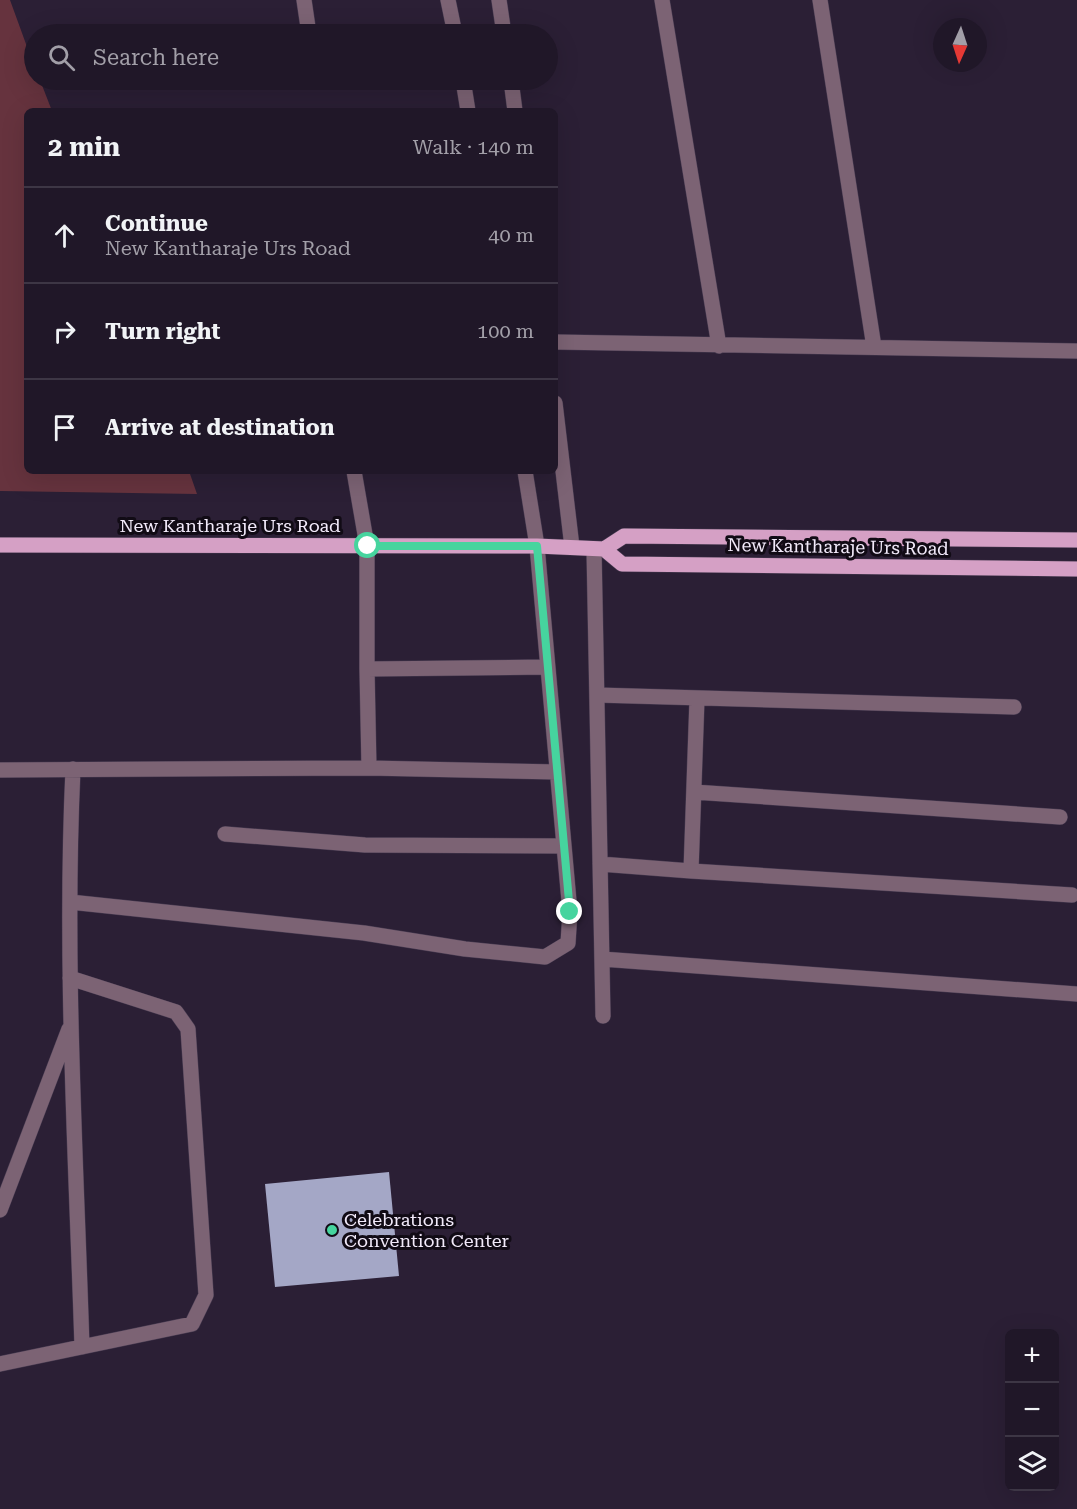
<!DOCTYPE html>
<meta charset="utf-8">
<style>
:root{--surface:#201728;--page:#2d2434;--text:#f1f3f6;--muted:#a29fa8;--line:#3d3645}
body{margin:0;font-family:"Roboto Serif",serif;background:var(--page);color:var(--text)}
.controls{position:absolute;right:18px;bottom:18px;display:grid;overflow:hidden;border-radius:9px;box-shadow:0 6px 24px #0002}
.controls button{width:54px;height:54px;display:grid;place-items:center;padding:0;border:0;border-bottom:2px solid var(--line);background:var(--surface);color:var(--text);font:30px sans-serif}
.compass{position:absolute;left:933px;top:18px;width:54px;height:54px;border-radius:50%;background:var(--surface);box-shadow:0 6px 24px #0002;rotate:183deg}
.stop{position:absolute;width:18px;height:18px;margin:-14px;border:4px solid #46d49e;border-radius:50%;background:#fff}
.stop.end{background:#46d49e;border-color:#fff;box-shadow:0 2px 6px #0008}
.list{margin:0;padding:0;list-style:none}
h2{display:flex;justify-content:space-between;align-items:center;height:78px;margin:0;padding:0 24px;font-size:26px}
h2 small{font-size:20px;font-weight:400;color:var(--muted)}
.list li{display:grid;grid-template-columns:39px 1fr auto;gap:18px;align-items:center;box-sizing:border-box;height:96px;padding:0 24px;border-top:2px solid var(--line)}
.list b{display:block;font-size:22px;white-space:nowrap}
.list p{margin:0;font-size:20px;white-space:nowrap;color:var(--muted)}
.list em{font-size:20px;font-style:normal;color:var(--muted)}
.icon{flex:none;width:33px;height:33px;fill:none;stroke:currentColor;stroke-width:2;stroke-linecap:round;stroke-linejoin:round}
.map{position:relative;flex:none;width:1077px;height:1509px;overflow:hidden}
.search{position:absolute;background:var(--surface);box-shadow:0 6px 24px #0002;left:24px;top:24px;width:534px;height:66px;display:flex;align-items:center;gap:15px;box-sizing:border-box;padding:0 21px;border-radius:33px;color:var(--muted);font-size:22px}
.panel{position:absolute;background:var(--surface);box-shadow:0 6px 24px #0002;left:24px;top:108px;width:534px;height:366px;border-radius:9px}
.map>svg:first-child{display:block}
.green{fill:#66333e}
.building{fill:#a4a7c6}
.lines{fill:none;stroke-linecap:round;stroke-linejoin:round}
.minor-casing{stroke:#473b51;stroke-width:16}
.major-casing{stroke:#473b51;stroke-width:16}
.minor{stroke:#7c6374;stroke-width:15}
.major{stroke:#d5a0c5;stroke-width:15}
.route{stroke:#46d49e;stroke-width:8}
.poi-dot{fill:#46d49e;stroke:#110b15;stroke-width:2}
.labels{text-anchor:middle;stroke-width:6;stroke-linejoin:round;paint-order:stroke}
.street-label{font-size:18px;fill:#f2eafa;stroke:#110b15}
.poi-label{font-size:18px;fill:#f2eafa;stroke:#110b15;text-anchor:start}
</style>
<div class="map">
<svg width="1077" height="1509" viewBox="0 0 1077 1509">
<rect width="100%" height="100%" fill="#2b1f35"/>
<path class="green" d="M 0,0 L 10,0 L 34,66 L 34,80 L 40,80 L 52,111 L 27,111 L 27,471 L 189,471 L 197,494 L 0,491 Z"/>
<path class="building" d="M 389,1172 L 399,1276 L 275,1287 L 265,1184 Z"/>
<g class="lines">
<defs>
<path id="minor" d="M 304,0 L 309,34
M 448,0 L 455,34
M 499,0 L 504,34
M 662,0 L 719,346
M 820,0 L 874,347
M 463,80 L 468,111
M 511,80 L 515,111
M 555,342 L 1077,351
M 555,403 L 572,547
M 354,471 L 367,546 L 367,669 L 369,768
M 594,549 L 603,1016
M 367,669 L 547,667
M 597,695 L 1014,707
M 73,769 C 64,961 76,1155 82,1347
M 0,770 L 369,768 L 557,772
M 694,792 L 1060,817
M 225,834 L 365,845 L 563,846
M 600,864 L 691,871 L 1072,895
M 691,871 L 697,699
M 70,902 L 364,933 L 465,949 L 545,957 L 568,943 L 570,912 L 537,546 L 525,471
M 602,959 L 1077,994
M 0,1210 L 69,1029
M 0,1364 L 192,1324 L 206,1295 L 188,1029 L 176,1012 L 70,978"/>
<path id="major" d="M 0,545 L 537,546 L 604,549 L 624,536 L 1077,540
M 604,549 L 622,564 L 1077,569"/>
</defs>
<use href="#minor" class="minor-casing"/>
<use href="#major" class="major-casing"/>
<use href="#minor" class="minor"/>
<use href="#major" class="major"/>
</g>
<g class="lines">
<path class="route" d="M 368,546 L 537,546 L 570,912"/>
</g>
<circle class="poi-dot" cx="332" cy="1230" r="6"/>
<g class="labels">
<g class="street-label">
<text x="230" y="532">New Kantharaje Urs Road</text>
<text transform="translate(838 547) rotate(1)" y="6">New Kantharaje Urs Road</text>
</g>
<g class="poi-label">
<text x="344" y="1226">Celebrations<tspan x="344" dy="21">Convention Center</tspan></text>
</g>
</g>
</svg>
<div class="controls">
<button>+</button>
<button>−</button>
<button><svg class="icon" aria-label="layers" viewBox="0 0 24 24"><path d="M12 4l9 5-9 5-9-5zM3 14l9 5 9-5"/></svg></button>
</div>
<svg class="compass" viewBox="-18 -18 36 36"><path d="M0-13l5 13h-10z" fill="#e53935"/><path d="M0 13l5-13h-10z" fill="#a29fa8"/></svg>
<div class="stop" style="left:368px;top:546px"></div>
<div class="stop end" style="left:570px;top:912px"></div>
<div class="search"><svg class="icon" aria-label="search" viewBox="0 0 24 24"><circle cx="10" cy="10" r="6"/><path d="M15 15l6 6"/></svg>Search here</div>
<section class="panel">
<h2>2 min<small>Walk · 140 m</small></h2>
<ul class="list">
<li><svg class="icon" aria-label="ahead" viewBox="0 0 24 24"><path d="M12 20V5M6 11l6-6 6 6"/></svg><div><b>Continue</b><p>New Kantharaje Urs Road</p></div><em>40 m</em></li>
<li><svg class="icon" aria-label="right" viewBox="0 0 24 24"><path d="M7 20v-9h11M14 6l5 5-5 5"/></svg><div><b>Turn right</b></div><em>100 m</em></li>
<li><svg class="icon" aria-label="arrive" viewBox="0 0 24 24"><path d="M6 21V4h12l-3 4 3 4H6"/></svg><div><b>Arrive at destination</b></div></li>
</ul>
</section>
</div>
